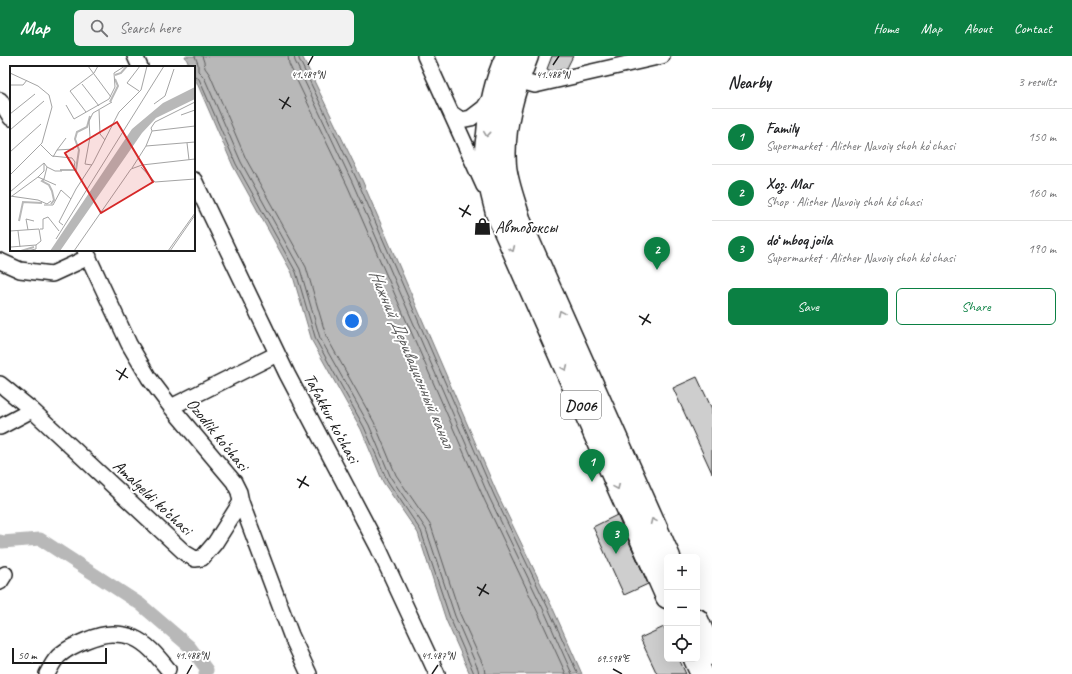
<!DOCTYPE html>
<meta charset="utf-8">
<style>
:root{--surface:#fff;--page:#f2f2f2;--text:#202124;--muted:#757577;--line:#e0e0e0;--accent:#0b8043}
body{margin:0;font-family:Caveat,sans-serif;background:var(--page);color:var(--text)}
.controls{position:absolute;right:12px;bottom:12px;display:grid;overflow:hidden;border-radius:6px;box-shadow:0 4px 16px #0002}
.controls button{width:36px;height:36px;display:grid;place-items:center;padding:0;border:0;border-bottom:1px solid var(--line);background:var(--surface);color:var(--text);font:20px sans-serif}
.scale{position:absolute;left:12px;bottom:10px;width:95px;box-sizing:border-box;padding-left:4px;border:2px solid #1c1c1c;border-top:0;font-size:11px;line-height:14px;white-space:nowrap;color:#1c1c1c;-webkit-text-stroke:3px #fff;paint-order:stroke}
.you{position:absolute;left:352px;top:265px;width:14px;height:14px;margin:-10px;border:3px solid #fff;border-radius:50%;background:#1a73e8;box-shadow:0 0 0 6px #1a73e833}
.badge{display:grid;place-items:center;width:26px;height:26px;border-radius:50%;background:var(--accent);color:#fff;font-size:13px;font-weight:700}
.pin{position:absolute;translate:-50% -33px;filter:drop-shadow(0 1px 2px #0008)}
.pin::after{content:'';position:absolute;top:21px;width:14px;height:12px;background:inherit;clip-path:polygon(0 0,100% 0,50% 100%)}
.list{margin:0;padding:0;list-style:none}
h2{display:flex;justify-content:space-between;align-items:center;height:52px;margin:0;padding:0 16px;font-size:17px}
h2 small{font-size:13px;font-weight:400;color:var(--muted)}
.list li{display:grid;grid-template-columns:26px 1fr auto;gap:12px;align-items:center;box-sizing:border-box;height:56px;padding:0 16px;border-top:1px solid var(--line)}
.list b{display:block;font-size:15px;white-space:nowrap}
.list p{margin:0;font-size:13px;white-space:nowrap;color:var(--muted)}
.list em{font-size:13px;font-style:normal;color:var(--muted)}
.actions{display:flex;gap:8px;padding:12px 16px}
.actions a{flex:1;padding:9px 0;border:1px solid var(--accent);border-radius:6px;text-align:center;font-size:14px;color:var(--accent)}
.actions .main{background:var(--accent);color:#fff}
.icon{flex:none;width:22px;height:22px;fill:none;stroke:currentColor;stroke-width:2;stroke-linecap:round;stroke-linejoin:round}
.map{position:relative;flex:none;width:712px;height:618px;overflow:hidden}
header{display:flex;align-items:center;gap:24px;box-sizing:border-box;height:56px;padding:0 20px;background:var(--accent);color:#fff}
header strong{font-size:19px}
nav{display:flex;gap:22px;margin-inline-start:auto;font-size:14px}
.search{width:280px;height:36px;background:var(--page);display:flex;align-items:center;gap:10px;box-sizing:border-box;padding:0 14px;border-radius:6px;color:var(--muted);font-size:15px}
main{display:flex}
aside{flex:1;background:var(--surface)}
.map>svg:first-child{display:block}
.water{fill:#b8b8b8;stroke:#7a7a7a}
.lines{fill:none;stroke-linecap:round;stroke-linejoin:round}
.shore{stroke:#5a5a5a;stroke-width:1}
.canal{stroke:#b8b8b8;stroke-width:13}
.building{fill:#cecece;stroke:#1c1c1c}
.street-casing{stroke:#1c1c1c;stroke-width:18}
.primary-casing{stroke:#1c1c1c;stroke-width:25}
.street{stroke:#fff;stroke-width:15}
.primary{stroke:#fff;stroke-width:22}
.oneway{stroke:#999}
.ticks{fill:none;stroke:#1c1c1c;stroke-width:1.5}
.labels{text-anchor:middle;stroke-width:4;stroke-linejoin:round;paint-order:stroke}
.shield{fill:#fff;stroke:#606060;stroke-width:1}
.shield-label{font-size:16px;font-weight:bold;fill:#1c1c1c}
.poi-label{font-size:17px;fill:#1c1c1c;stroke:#fff;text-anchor:start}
.street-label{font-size:17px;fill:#1c1c1c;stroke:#fff}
.water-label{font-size:18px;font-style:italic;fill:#5a5a5a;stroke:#fff}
.inset-river{fill:none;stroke:#b8b8b8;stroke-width:2}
.inset-road{fill:none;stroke:#a4a4a4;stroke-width:1}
.view{fill:#d62828;fill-opacity:0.15;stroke:#d62828;stroke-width:2}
.inset-edge{fill:none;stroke:#1c1c1c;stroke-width:2}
.ticks-label{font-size:10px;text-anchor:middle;fill:#1c1c1c;stroke:#fff;stroke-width:4;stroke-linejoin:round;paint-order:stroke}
</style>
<header>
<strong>Map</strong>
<div class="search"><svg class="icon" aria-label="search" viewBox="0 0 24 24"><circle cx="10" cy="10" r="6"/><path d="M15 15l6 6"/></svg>Search here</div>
<nav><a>Home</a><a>Map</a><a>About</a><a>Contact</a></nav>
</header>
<main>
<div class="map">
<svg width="712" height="618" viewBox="0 0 712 618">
<rect width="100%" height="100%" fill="#fff"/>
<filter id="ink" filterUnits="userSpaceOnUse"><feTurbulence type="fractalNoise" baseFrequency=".025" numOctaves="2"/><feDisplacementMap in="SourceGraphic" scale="8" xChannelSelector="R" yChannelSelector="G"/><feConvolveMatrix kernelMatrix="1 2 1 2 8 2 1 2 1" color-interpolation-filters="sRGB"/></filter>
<g filter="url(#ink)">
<path class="water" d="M 185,0 L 302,0 L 362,124 L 497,437 L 554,555 L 582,618 L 470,618 L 446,564 L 418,477 L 383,426 L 361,373 L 312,285 L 292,217 L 233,110 L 194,20 L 194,11 L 190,11 Z"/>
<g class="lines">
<path class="shore" d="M 195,0 L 198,8 L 198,15 L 204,21 L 241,106 L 300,213 L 320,282 L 369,369 L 391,422 L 426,473 L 455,560 L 478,613 L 479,618
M 202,0 L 204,6 L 205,12 L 210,19 L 246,103 L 306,211 L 326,280 L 374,366 L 396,419 L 431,470 L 460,558 L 484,611 L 485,618
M 288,0 L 289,8 L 348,131 L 484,443 L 540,561 L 566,618
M 294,0 L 295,5 L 353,128 L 489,441 L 546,559 L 572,618
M 299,0 L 299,3 L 358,126 L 494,439 L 550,556 L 578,618
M 194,20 L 197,21 L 199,23 L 236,108 L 296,216 L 316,284 L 364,371 L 387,424 L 421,475 L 450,562 L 473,615 L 474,618"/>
<path class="canal" d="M 0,485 L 2,486 L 40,483 L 140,548 L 190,591 L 207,614 L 205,618"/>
</g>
<path class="building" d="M 552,0 L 573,0 L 567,12 L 553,16 L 547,13 Z
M 697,321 L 712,353 L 712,417 L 673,332 Z
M 617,459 L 648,528 L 624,539 L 593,471 Z
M 664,571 L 667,577 L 667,603 L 679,603 L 686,618 L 657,618 L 640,582 Z"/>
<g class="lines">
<defs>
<path id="street" d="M 135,0 L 140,11
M 425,0 L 484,130
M 517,24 L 535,29 L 662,0
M 0,44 L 11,62
M 451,57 L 461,64 L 471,62 L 484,52 L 492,40
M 194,124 L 287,318 L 378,491 L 437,618
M 85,194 L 129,288 L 149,322 L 171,351 L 234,426 L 239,436 L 241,446 L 291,579 L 309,618
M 0,205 L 20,214 L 52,218 L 89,201
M 0,328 L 32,354 L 185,497 L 195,503 L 202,502 L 215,487 L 241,446
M 171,351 L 277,298
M 0,371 L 32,354
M 0,526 L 5,518
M 47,618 C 51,611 54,603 61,598 C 72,589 98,578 112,578 C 118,578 128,579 134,582 C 148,588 158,601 168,613"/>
<path id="primary" d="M 507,0 C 496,24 490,51 488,78 C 487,84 486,90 486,96 C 486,117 492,137 497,157 L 667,541
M 527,0 C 513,35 502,72 505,110 C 507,129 515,148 520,166 L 669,501
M 697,564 L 712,598
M 695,603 L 702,618"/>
</defs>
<use href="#street" class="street-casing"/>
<use href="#primary" class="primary-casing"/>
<use href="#street" class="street"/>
<use href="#primary" class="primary"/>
</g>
<defs><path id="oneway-chevron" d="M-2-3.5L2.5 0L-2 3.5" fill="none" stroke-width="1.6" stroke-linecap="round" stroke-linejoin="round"/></defs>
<g class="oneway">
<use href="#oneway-chevron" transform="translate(487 78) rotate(96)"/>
<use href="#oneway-chevron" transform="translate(512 193) rotate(66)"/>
<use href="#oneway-chevron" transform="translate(561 257) rotate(-114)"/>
<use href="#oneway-chevron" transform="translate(565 312) rotate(66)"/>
<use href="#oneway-chevron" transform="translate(617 431) rotate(66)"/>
<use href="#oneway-chevron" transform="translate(653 465) rotate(-114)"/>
</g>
</g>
<path class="ticks" d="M 308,9 L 313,0M 553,9 L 559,0M 279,43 L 291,51M 282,53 L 289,41M 459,152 L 471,159M 462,161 L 469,149M 639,260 L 651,267M 642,269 L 649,258M 116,314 L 128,322M 119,324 L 126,312M 297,423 L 309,430M 299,432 L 306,420M 477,531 L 489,538M 479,540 L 486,528M 613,613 L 622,618M 187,618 L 192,609M 432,618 L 438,609"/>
<defs>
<symbol id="shop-bare" viewBox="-9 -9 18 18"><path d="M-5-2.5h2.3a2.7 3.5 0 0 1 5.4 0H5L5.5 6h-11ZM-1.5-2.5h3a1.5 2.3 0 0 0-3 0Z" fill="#1c1c1c" stroke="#fff" stroke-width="2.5" paint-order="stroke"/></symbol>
</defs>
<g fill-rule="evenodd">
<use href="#shop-bare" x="470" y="158" width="25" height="25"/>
</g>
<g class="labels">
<rect class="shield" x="561" y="335" width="40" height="28" rx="3"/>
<g class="shield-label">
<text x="581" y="355">D006</text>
</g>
<g class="poi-label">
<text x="495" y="177">Автобоксы</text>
</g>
<g class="street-label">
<text transform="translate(332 362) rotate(62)" y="6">Tafakkur ko‘chasi</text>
<text transform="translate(218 378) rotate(51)" y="6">Ozodlik ko‘chasi</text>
<text transform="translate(153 441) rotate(43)" y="6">Amalgeldi ko‘chasi</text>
</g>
<g class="water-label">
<text transform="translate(412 302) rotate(67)" y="6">Нижний Деривационный канал</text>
</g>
</g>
<g transform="translate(10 10)">
<rect width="185" height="185" fill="#fff"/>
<path d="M 185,21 L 185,33 L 146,52 L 132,67 L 50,185 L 40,185 L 122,63 L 153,37 Z" fill="#b8b8b8"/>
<path class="inset-river" d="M 105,9 L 111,7 L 117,0M 100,36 L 108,20 L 105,13M 50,104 L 66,104 L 69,84 L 65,73 L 67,66 L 77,61 L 80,50M 34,113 L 32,115 L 39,119 L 42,125 L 44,134 L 41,138M 9,155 L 13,136 L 32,137M 11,185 L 24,181"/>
<path class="inset-road" d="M 78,0 L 101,31M 0,7 L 28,20 L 39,29 L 42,41 L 32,77 L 0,109M 104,7 L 115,0M 72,18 L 89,40M 0,19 L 13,19 L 17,14M 129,25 L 117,17 L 130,0M 144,38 L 155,30 L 164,3M 56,39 L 64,53 L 99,33 L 105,21 L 104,7M 89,44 L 90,68 L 95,74M 76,46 L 60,25 L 84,7 L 88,0M 0,48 L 25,28M 171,49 L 185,44M 0,64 L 34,35M 142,65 L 185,60M 177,77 L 179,94M 31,79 L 42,90 L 62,92 L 65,96 L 64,101M 136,80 L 185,76M 47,84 L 56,72M 0,86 L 31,58M 43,91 L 47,84 L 64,83M 82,99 L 75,98 L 80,71 L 79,55 L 83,47 L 102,36M 37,101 L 45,105 L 52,105M 131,101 L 145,116 L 185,113M 122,102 L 136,80 L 142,65 L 141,62 L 145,56 L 185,36M 28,111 L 46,119M 34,113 L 37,101 L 34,97M 0,126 L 34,97M 0,130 L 28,134 L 37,138 L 41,135M 2,130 L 28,111 L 34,105 L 34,97M 34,139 L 43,139 L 51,124 L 61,133M 53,159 L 49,156 L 66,123 L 83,97 L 109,46 L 131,24 L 137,0M 30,163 L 33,163 L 33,153 L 38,151 L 49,165M 18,164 L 16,153 L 24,155M 0,165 L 29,163 L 31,175 L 26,179 L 1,181M 8,165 L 10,181M 46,173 L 154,0M 16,185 L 26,183 L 26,179M 64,185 L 121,103 L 132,99 L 185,93M 158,185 L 185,147M 160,185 L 185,149"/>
<path class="view" d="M 107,56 L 143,116 L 91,147 L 55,87 Z"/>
<rect width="185" height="185" class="inset-edge"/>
</g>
<g class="ticks-label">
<text x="308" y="22">41.489°N</text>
<text x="553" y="22">41.488°N</text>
<text x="192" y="603">41.488°N</text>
<text x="438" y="603">41.487°N</text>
<text x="613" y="606">69.598°E</text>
</g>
</svg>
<div class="controls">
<button>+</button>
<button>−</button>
<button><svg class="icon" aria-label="locate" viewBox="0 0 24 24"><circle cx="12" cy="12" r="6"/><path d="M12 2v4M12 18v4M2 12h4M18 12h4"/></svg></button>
</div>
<div class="scale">50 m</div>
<div class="you"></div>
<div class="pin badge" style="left:592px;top:426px">1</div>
<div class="pin badge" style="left:657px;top:214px">2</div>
<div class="pin badge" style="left:616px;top:498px">3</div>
</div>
<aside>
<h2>Nearby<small>3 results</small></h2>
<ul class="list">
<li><span class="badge">1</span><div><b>Family</b><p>Supermarket · Alisher Navoiy shoh koʻchasi</p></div><em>150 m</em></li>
<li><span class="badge">2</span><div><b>Хоз. Маг</b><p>Shop · Alisher Navoiy shoh koʻchasi</p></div><em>160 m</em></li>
<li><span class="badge">3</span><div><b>doʻmboq joila</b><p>Supermarket · Alisher Navoiy shoh koʻchasi</p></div><em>190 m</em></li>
</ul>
<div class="actions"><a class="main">Save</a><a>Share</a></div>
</aside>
</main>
